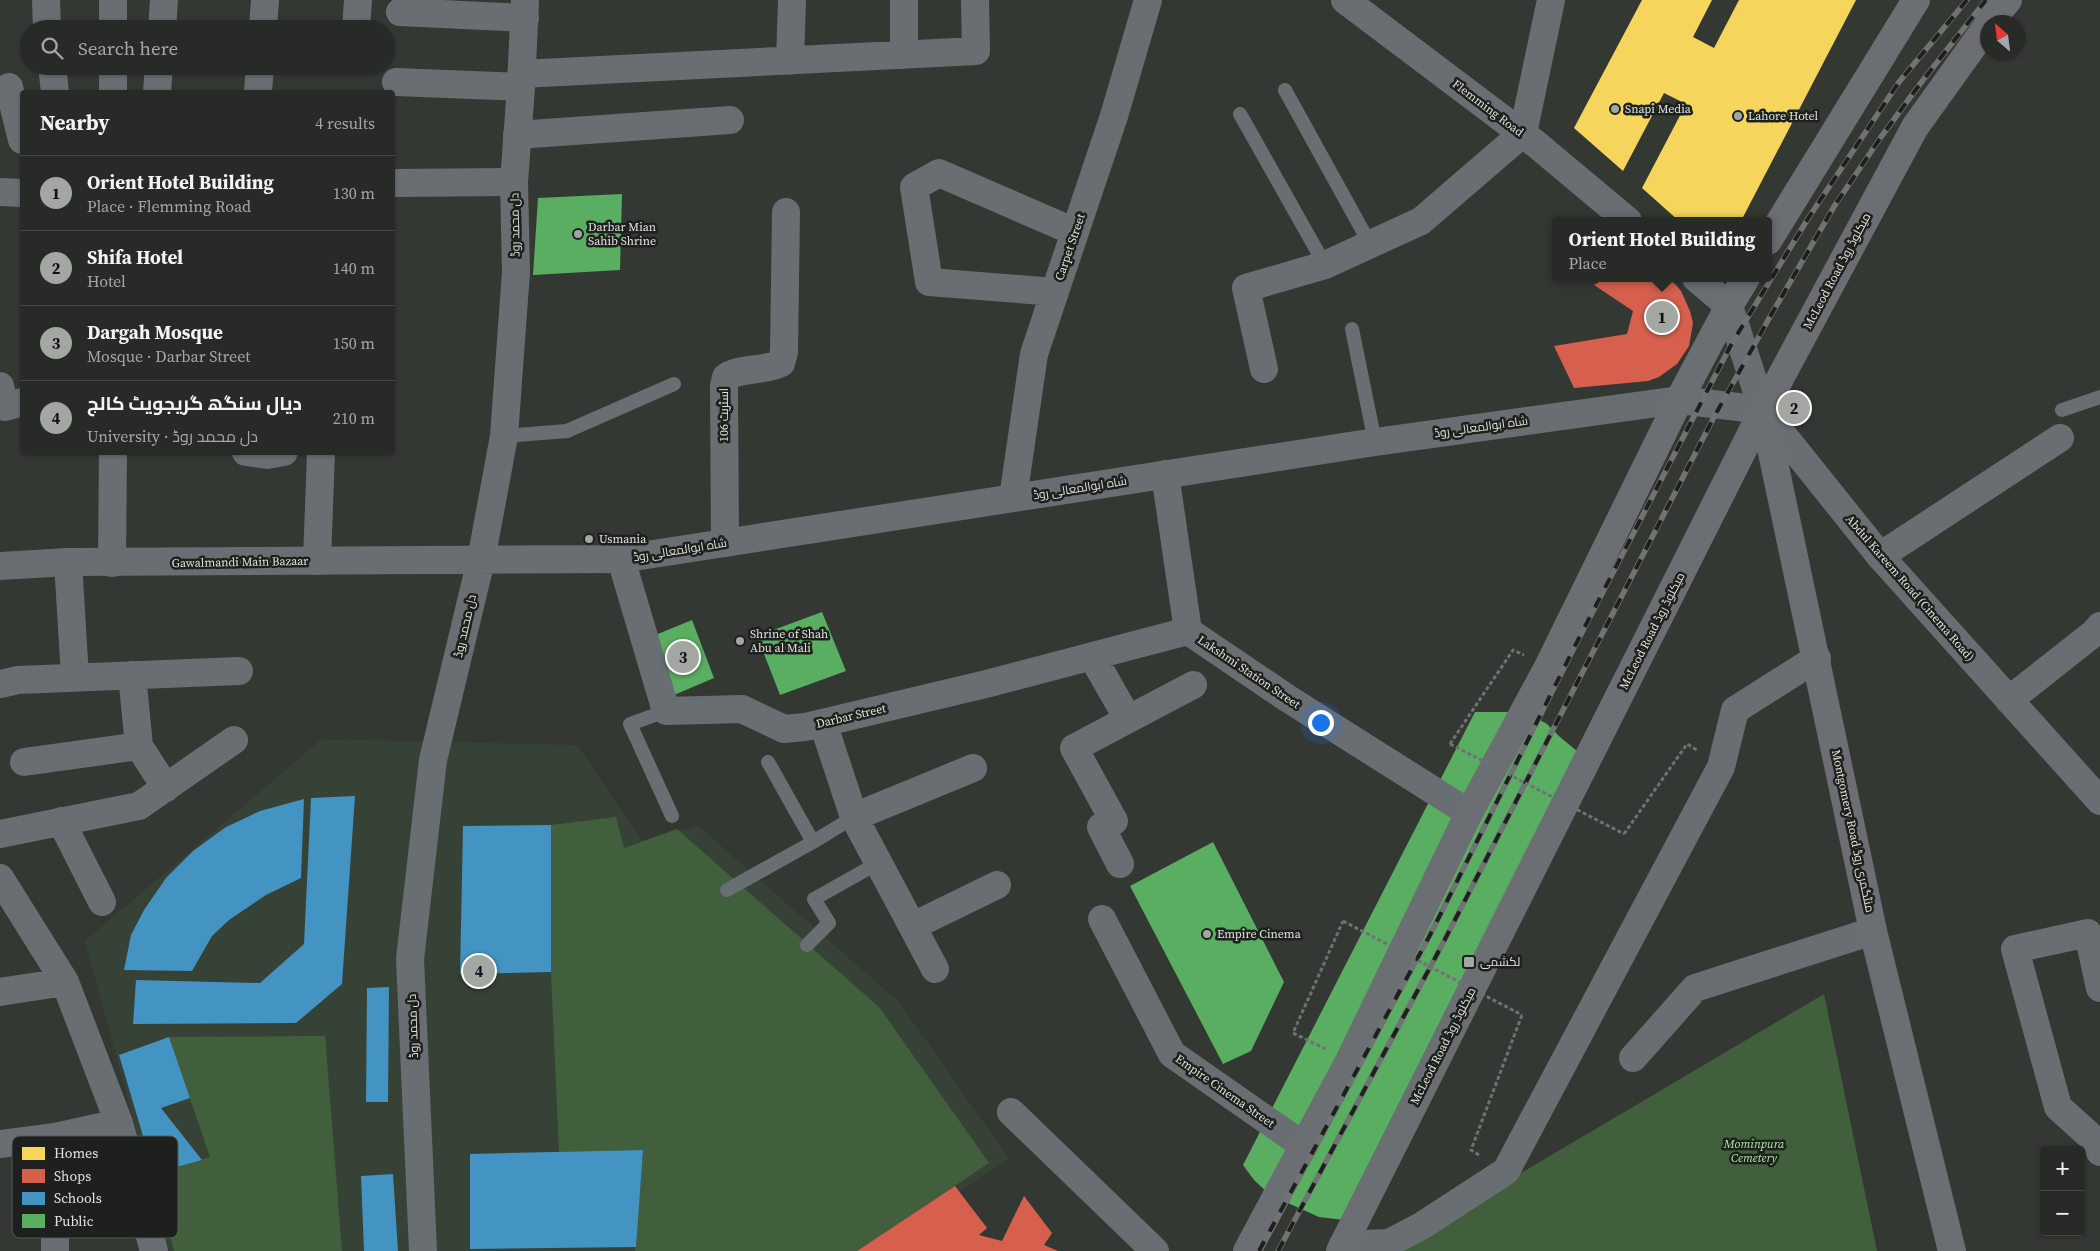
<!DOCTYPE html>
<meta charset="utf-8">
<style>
:root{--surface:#272a26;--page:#333632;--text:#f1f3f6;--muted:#a4a7a7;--line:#434643;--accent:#a2a7a2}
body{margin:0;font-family:"Source Serif 4",Cairo,serif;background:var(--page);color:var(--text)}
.controls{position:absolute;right:15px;bottom:15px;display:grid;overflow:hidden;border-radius:5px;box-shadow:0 1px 4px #0004}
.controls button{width:45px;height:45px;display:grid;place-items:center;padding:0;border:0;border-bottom:1px solid var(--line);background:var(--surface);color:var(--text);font:25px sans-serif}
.compass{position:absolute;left:1980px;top:15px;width:45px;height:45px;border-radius:50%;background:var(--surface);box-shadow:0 1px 4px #0004;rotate:332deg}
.you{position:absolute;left:1320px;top:722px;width:18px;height:18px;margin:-12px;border:4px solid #fff;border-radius:50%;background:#1a73e8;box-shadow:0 0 0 8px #1a73e833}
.badge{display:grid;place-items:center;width:32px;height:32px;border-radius:50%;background:var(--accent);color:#111;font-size:16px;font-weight:700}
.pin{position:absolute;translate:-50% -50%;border:2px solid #fff;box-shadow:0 1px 5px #0006}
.popup{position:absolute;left:1552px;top:217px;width:220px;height:65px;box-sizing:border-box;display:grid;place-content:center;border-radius:5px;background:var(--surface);filter:drop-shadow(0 1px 4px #0005);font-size:16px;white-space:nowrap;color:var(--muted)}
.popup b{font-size:19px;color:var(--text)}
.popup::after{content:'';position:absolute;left:50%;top:100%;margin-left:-10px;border:10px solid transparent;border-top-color:var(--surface)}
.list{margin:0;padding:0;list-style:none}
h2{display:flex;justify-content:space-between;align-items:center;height:65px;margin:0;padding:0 20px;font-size:21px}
h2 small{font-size:16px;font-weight:400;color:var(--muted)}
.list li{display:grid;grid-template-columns:32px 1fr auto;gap:15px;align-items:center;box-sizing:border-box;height:75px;padding:0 20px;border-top:1px solid var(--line)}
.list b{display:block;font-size:19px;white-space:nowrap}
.list p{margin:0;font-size:16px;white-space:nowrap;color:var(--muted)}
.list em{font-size:16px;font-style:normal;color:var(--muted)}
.icon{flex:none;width:28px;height:28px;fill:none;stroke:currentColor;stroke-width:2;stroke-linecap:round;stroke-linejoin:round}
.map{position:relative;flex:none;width:2100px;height:1251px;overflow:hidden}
.search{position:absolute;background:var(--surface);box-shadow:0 1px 4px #0004;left:20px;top:20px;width:375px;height:55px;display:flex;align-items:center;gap:12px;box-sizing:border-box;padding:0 18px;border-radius:28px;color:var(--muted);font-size:19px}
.panel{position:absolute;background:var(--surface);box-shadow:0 1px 4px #0004;left:20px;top:90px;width:375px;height:365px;border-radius:5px}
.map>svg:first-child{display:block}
.built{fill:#374236}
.green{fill:#425f3d}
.homes{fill:#f6d55c}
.shops{fill:#d6604d}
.schools{fill:#4393c3}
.public{fill:#5aae61}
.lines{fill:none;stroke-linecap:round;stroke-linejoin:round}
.path{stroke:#6e7274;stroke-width:3;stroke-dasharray:4 2.5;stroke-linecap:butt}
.service{stroke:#696e73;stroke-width:14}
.minor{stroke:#696e73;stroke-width:28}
.tertiary{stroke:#696e73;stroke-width:28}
.secondary{stroke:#6b6f74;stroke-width:28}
.rail-casing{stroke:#6f7373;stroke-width:5.5}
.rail{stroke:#1d201c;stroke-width:4;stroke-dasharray:11;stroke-linecap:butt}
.path-bridge{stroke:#6e7274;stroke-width:3;stroke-dasharray:4 2.5;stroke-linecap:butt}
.poi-dot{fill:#a2a7a2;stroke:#1d201c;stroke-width:2}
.labels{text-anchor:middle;stroke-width:5;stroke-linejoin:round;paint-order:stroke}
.street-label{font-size:12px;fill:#dee3dd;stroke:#1d201c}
.poi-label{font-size:12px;fill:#dee3dd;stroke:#1d201c;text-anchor:start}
.park-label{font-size:12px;font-style:italic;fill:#aaeb9f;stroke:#1d201c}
.key{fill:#1d201c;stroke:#575a56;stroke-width:1}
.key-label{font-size:14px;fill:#dee3dd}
</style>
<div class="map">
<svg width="2100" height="1251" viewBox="0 0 2100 1251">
<rect width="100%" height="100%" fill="#343833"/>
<path class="built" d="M 322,739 L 577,745 L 644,844 L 697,825 L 899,1002 L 1009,1159 L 870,1251 L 169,1251 L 85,941 Z"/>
<path class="green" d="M 616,817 L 624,848 L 677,829 L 879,1007 L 989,1163 L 857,1251 L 635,1251 L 643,1150 L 559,1152 L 551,972 L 551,825 Z
M 1824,994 L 1877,1251 L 1404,1251 L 1411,1238 Z
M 325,1036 L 342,1251 L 174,1251 L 154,1173 L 210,1157 L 169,1037 Z"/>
<path class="homes" d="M 1642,0 L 1712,0 L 1693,37 L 1714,48 L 1739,0 L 1856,0 L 1741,221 L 1679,221 L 1642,188 L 1686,104 L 1664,93 L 1623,171 L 1574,128 Z"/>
<path class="shops" d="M 1606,278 L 1667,278 L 1676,285 L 1681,291 L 1690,311 L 1693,323 L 1689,346 L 1677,364 L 1659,377 L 1648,381 L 1574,388 L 1554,346 L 1627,334 L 1633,311 L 1594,285 Z
M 955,1186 L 987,1228 L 979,1235 L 1002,1241 L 1024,1196 L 1052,1233 L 1044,1245 L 1058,1251 L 857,1251 Z"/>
<path class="schools" d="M 355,796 L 342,984 L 296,1023 L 133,1024 L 136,980 L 260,983 L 304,944 L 311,798 Z
M 304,799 L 301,878 L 266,895 L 229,920 L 212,936 L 192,971 L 124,970 L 131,935 L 144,910 L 166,878 L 193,851 L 226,827 L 260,811 Z
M 551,825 L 551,972 L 460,974 L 463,826 Z
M 389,987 L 388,1102 L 366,1102 L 367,988 Z
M 169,1037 L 190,1098 L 161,1108 L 202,1160 L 154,1173 L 119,1055 Z
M 643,1150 L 636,1247 L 470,1249 L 470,1154 Z
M 393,1174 L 398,1251 L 364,1251 L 361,1176 Z"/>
<path class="public" d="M 622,194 L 620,270 L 533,275 L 538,198 Z
M 822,612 L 846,671 L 780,695 L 757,636 Z
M 692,620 L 714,678 L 674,695 L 653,636 Z
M 1475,712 L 1519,712 L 1533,716 L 1547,724 L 1560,737 L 1589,761 L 1352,1221 L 1319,1217 L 1270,1195 L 1254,1180 L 1243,1165 Z
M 1213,842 L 1284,982 L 1251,1051 L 1223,1064 L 1130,886 Z"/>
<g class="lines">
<path class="path" d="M 1450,744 L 1513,650 L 1524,655
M 1624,834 L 1687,744 L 1697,750
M 1326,1049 L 1293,1033 L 1343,921
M 1479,1155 L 1471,1150 L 1522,1015"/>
<path class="service" d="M 1285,90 L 1370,244
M 1240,114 L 1325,265
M 1352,329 L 1375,442
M 2062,410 L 2100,397
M 504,436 L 567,431 L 674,384
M 666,711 L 630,724 L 672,816
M 768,762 L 813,842
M 727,890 L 813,842 L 854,817
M 807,945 L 829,923 L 814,899 L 878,863"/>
<path class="minor" d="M 46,0 L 47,29
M 113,0 L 113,29
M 400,12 L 525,18
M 162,29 L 164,0
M 263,29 L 265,0
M 356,29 L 358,0
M 904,55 L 904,0
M 790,61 L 792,0
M 52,66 L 55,92
M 113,66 L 113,92
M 521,74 L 976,51 L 975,0
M 396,82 L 521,87
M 9,87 L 22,140
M 157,92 L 159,66
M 258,92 L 260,66
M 517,135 L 730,120
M 392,183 L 514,182
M 0,192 L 22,193
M 1055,292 L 929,282 L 914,187 L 939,173 L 1075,232
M 1264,369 L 1246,288 L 1325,265 L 1421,221 L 1523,133 L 1551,0
M 0,386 L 5,407 L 22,402
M 246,452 L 267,455 L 284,452
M 1165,474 L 1188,631 L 1287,698 L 1469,813
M 1013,498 L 1034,354 L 1114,116 L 1148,0
M 725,543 L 724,386 L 726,377 C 742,367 763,372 781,363 L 784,352 L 786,212
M 1880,556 L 2060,438
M 621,559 L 666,711 L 742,709 L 784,729 L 805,727 L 986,684 L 1188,631
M 317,561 L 321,452
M 68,562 L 75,677
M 112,563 L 113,452
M 1092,656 L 1128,719
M 132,675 L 139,746 L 166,788
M 0,684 L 18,680 L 239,671
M 2009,700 L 2094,633 L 2100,626
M 823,723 L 854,817 L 935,969
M 24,762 L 139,746
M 854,817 L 973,768
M 61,821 L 102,902
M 0,834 L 139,806 L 234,740
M 1120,864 L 1101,827 L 1114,821 L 1074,748 L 1193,685
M 0,878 L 65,982 L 119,1123 L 154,1251
M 1102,919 L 1172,1054 L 1304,1146
M 913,926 L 997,885
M 2100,988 L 2088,933 L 2015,949 L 2058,1107 L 2098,1143 L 2100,1152
M 0,992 L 65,982
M 1633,1058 L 1695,988 L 1873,931
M 1011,1112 L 1155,1251
M 55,1137 L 55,1251
M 0,1144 L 55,1137 L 119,1123
M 1343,1245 L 1389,1243 L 1423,1225 L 1506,1171 L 1721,767 L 1735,710 L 1817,658"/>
<path class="tertiary" d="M 1345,0 L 1536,144 L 1628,221
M 1696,278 L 1729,306 L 1763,410
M 0,566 L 68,562 L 621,559 L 1375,442 L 1679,400 L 1763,410 L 1880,556 L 2100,801
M 423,1251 L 410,959 L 433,760 L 481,560 L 504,436 L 516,272 L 514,182 L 521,87 L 525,0"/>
<path class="secondary" d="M 1989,22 L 2008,0
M 1768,241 L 1916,0
M 1763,410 L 1873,931 L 1952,1251
M 1247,1251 L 1349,1061 L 1469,813 L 1548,667 L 1679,400 L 1729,306 L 1746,278
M 1340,1251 L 1763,410 L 1915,127 L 1988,25"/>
<defs>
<path id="rail" d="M 1259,1251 L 1430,935 L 1577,642 L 1732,343 L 1809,217 L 1899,82 L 1967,0
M 1278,1251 L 1442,945 L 1714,417 L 1771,315 L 1835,205 L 1881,137 L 1920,84 L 1986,0"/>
</defs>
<use href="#rail" class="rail-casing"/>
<use href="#rail" class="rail"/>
<path class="path-bridge" d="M 1450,744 L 1624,834
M 1343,921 L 1522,1015"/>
</g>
<g class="poi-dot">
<circle cx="1615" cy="109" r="5"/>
<circle cx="1738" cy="116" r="5"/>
<circle cx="578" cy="234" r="5"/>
<circle cx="589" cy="539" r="5"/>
<circle cx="740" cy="641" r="5"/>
<circle cx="1207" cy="934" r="5"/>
<rect x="1463" y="956" width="12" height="12" rx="2.5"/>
</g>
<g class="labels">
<g class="street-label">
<text transform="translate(1488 108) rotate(37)" y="4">Flemming Road</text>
<text transform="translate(515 225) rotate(-91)" y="4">دل محمد روڈ</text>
<text transform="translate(1070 247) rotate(-71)" y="4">Carpet Street</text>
<text transform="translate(1837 271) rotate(-62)" y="4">McLeod Road میکلوڈ روڈ</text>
<text transform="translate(724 415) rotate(-90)" y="4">اسٹریٹ 106</text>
<text transform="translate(1481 427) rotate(-8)" y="4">شاہ ابوالمعالی روڈ</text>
<text transform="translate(1080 488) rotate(-9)" y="4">شاہ ابوالمعالی روڈ</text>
<text transform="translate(680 550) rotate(-9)" y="4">شاہ ابوالمعالی روڈ</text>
<text transform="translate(240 562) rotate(-1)" y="4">Gawalmandi Main Bazaar</text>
<text transform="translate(1910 588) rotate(49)" y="4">Abdul Kareem Road (Cinema Road)</text>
<text transform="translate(465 626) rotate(-77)" y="4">دل محمد روڈ</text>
<text transform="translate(1652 631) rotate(-63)" y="4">McLeod Road میکلوڈ روڈ</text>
<text transform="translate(1249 672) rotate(34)" y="4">Lakshmi Station Street</text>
<text transform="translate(851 716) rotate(-13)" y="4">Darbar Street</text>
<text transform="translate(1853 831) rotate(78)" y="4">Montgomery Road منٹگمری روڈ</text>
<text transform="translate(413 1026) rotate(-92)" y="4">دل محمد روڈ</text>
<text transform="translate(1443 1046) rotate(-63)" y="4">McLeod Road میکلوڈ روڈ</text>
<text transform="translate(1225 1091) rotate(35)" y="4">Empire Cinema Street</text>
</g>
<g class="poi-label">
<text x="1625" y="113">Snapi Media</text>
<text x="1748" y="120">Lahore Hotel</text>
<text x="588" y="231">Darbar Mian<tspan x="588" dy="14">Sahib Shrine</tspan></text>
<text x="599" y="543">Usmania</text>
<text x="750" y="638">Shrine of Shah<tspan x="750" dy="14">Abu al Mali</tspan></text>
<text x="1217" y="938">Empire Cinema</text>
<text x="1480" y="966">لکشمی</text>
</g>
<g class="park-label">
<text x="1754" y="1148">Mominpura<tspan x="1754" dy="14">Cemetery</tspan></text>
</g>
</g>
<rect x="12" y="1136" width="166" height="102" rx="8" class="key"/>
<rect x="22" y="1147" width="23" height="13" fill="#f6d55c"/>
<rect x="22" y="1169" width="23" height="14" fill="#d6604d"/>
<rect x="22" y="1192" width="23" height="13" fill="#4393c3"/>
<rect x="22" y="1214" width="23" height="14" fill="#5aae61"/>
<g class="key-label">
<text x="54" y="1158">Homes</text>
<text x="54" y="1181">Shops</text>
<text x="54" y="1203">Schools</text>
<text x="54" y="1226">Public</text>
</g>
</svg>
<div class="controls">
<button>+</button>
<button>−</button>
</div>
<svg class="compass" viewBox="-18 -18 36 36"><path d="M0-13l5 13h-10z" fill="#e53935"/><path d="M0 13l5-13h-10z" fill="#a4a7a7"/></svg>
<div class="you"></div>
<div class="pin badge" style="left:1662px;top:317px">1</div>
<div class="popup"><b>Orient Hotel Building</b>Place</div>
<div class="pin badge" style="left:1794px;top:408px">2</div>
<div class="pin badge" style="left:683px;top:657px">3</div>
<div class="pin badge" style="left:479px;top:971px">4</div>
<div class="search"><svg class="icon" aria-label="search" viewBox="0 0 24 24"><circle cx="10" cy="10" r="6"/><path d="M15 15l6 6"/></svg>Search here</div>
<section class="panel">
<h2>Nearby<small>4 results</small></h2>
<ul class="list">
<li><span class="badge">1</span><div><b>Orient Hotel Building</b><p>Place · Flemming Road</p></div><em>130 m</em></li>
<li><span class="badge">2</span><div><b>Shifa Hotel</b><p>Hotel</p></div><em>140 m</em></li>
<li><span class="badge">3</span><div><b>Dargah Mosque</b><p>Mosque · Darbar Street</p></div><em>150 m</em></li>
<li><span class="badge">4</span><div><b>دیال سنگھ گریجویٹ کالج</b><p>University · دل محمد روڈ</p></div><em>210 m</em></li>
</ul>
</section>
</div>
